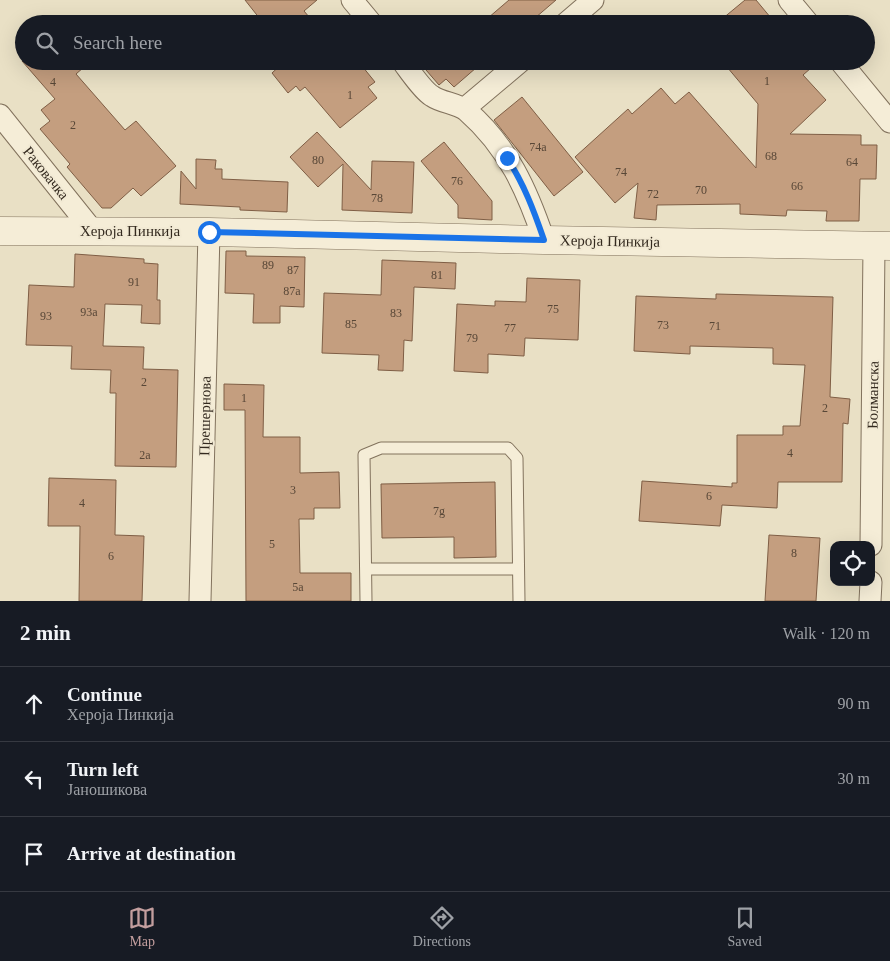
<!DOCTYPE html>
<meta charset="utf-8">
<style>
:root{--surface:#171b24;--page:#20242c;--text:#f1f3f6;--muted:#9ea1a6;--line:#363941;--accent:#c39e9e}
body{margin:0;font-family:"Times New Roman",serif;background:var(--page);color:var(--text)}
.controls{position:absolute;right:15px;bottom:15px;display:grid;overflow:hidden;border-radius:10px;box-shadow:0 5px 20px #0002}
.controls button{width:45px;height:45px;display:grid;place-items:center;padding:0;border:0;border-bottom:1px solid var(--line);background:var(--surface);color:var(--text);font:25px sans-serif}
.stop{position:absolute;width:15px;height:15px;margin:-11px;border:4px solid #1a73e8;border-radius:50%;background:#fff}
.stop.end{background:#1a73e8;border-color:#fff;box-shadow:0 1px 5px #0008}
.list{margin:0;padding:0;list-style:none}
h2{display:flex;justify-content:space-between;align-items:center;height:65px;margin:0;padding:0 20px;font-size:21px}
h2 small{font-size:16px;font-weight:400;color:var(--muted)}
.list li{display:grid;grid-template-columns:32px 1fr auto;gap:15px;align-items:center;box-sizing:border-box;height:75px;padding:0 20px;border-top:1px solid var(--line)}
.list b{display:block;font-size:19px;white-space:nowrap}
.list p{margin:0;font-size:16px;white-space:nowrap;color:var(--muted)}
.list em{font-size:16px;font-style:normal;color:var(--muted)}
.icon{flex:none;width:28px;height:28px;fill:none;stroke:currentColor;stroke-width:2;stroke-linecap:round;stroke-linejoin:round}
.map{position:relative;flex:none;width:890px;height:601px;overflow:hidden}
.search{position:absolute;background:var(--surface);box-shadow:0 5px 20px #0002;left:15px;right:15px;top:15px;height:55px;display:flex;align-items:center;gap:12px;box-sizing:border-box;padding:0 18px;border-radius:28px;color:var(--muted);font-size:19px}
.sheet{height:290px;background:var(--surface)}
nav{display:flex;justify-content:space-around;align-items:center;box-sizing:border-box;height:70px;border-top:1px solid var(--line);background:var(--surface);font-size:14px;color:var(--muted)}
nav a{display:grid;justify-items:center;gap:2px}
nav .on{color:var(--accent)}
.map>svg:first-child{display:block}
.building{fill:#c49e7f;stroke:#7f5e45}
.lines{fill:none;stroke-linecap:round;stroke-linejoin:round}
.service-casing{stroke:#82725d;stroke-width:13}
.minor-casing{stroke:#82725d;stroke-width:23}
.tertiary-casing{stroke:#82725d;stroke-width:29}
.service{stroke:#f5edd7;stroke-width:11}
.minor{stroke:#f5edd7;stroke-width:21}
.tertiary{stroke:#f5edd7;stroke-width:28}
.route{stroke:#1a73e8;stroke-width:6}
.labels{text-anchor:middle;stroke-width:4;stroke-linejoin:round;paint-order:stroke}
.number-label{font-size:12px;fill:#584737}
.street-label{font-size:15px;fill:#342a1f;stroke:#f2ead4}
</style>
<div class="map">
<svg width="890" height="601" viewBox="0 0 890 601">
<rect width="100%" height="100%" fill="#e9e0c5"/>
<path class="building" d="M 245,0 L 317,0 L 304,11 L 315,24 L 264,24 Z
M 509,0 L 556,0 L 528,24 L 481,24 Z
M 745,0 L 756,0 L 776,24 L 716,24 Z
M 22,61 L 91,61 L 76,74 L 125,130 L 136,121 L 176,166 L 141,196 L 133,188 L 111,208 L 102,208 L 67,167 L 70,164 L 40,129 L 50,121 L 41,110 L 55,99 Z
M 285,61 L 358,61 L 375,82 L 368,87 L 377,98 L 340,128 L 305,87 L 300,91 L 296,86 L 288,93 L 272,73 Z
M 431,61 L 484,61 L 454,87 L 446,79 L 439,85 L 426,70 L 434,64 Z
M 722,61 L 819,61 L 803,75 L 826,100 L 790,134 L 861,135 L 861,145 L 877,145 L 876,179 L 860,179 L 859,221 L 826,221 L 827,211 L 787,210 L 786,216 L 740,214 L 740,204 L 657,205 L 656,220 L 634,218 L 638,183 L 615,203 L 575,157 L 628,109 L 632,114 L 661,88 L 675,104 L 689,92 L 756,168 L 758,104 Z
M 522,97 L 583,172 L 554,196 L 494,120 Z
M 317,132 L 371,190 L 372,161 L 414,162 L 412,213 L 342,210 L 343,164 L 318,187 L 290,157 Z
M 444,142 L 492,201 L 492,220 L 458,218 L 458,205 L 421,161 Z
M 196,159 L 216,160 L 215,169 L 222,169 L 222,179 L 288,182 L 287,212 L 240,210 L 240,207 L 180,204 L 181,171 L 196,189 Z
M 226,251 L 246,251 L 246,256 L 305,257 L 304,307 L 280,306 L 280,323 L 253,323 L 254,294 L 225,293 Z
M 75,254 L 144,259 L 144,263 L 158,264 L 157,300 L 160,300 L 160,324 L 141,323 L 142,305 L 105,304 L 103,346 L 144,347 L 143,369 L 178,370 L 176,467 L 115,466 L 116,393 L 110,393 L 111,370 L 71,369 L 72,346 L 26,345 L 29,285 L 74,287 Z
M 382,260 L 456,263 L 455,289 L 414,287 L 412,341 L 404,340 L 403,371 L 378,370 L 379,355 L 322,353 L 324,293 L 381,295 Z
M 527,278 L 580,280 L 578,340 L 525,338 L 524,356 L 488,354 L 488,373 L 454,371 L 457,304 L 495,306 L 495,301 L 526,302 Z
M 716,294 L 833,297 L 830,397 L 850,399 L 848,424 L 843,423 L 842,482 L 778,482 L 777,508 L 722,505 L 720,526 L 639,521 L 642,481 L 732,487 L 732,483 L 737,483 L 737,435 L 783,435 L 783,426 L 800,426 L 805,365 L 773,364 L 773,348 L 690,346 L 690,354 L 634,351 L 636,296 L 716,299 Z
M 224,384 L 264,385 L 263,437 L 300,437 L 300,473 L 339,472 L 340,508 L 314,508 L 314,519 L 299,519 L 300,573 L 351,573 L 351,601 L 246,601 L 245,410 L 224,410 Z
M 49,478 L 116,480 L 115,535 L 144,536 L 142,601 L 79,601 L 80,526 L 48,526 Z
M 495,482 L 496,557 L 454,558 L 454,537 L 382,538 L 381,484 Z
M 769,535 L 820,538 L 816,601 L 765,601 Z"/>
<g class="lines">
<defs>
<path id="service" d="M 366,569 L 518,569
M 366,601 L 364,455 L 381,448 L 508,448 L 517,458 L 519,601"/>
<path id="minor" d="M 352,0 L 372,24
M 789,0 L 809,24
M 565,24 L 593,0
M 402,61 C 409,70 423,91 432,96 C 442,103 457,103 467,111 C 508,147 527,190 544,240
M 840,61 L 890,122
M 464,109 L 521,61
M 0,115 L 93,231
M 871,545 L 874,245
M 200,601 L 209,232
M 870,601 L 871,582"/>
<path id="tertiary" d="M 0,231 L 209,232 L 544,240 L 890,246"/>
</defs>
<use href="#service" class="service-casing"/>
<use href="#minor" class="minor-casing"/>
<use href="#tertiary" class="tertiary-casing"/>
<use href="#service" class="service"/>
<use href="#minor" class="minor"/>
<use href="#tertiary" class="tertiary"/>
</g>
<g class="lines">
<path class="route" d="M 209,232 L 544,240 C 534,211 524,184 507,158"/>
</g>
<g class="labels">
<g class="number-label">
<text x="767" y="85">1</text>
<text x="53" y="86">4</text>
<text x="350" y="99">1</text>
<text x="73" y="129">2</text>
<text x="538" y="151">74a</text>
<text x="771" y="160">68</text>
<text x="318" y="164">80</text>
<text x="852" y="166">64</text>
<text x="621" y="176">74</text>
<text x="457" y="185">76</text>
<text x="797" y="190">66</text>
<text x="701" y="194">70</text>
<text x="653" y="198">72</text>
<text x="377" y="202">78</text>
<text x="268" y="269">89</text>
<text x="293" y="274">87</text>
<text x="437" y="279">81</text>
<text x="134" y="286">91</text>
<text x="292" y="295">87a</text>
<text x="553" y="313">75</text>
<text x="89" y="316">93a</text>
<text x="396" y="317">83</text>
<text x="46" y="320">93</text>
<text x="351" y="328">85</text>
<text x="663" y="329">73</text>
<text x="715" y="330">71</text>
<text x="510" y="332">77</text>
<text x="472" y="342">79</text>
<text x="144" y="386">2</text>
<text x="244" y="402">1</text>
<text x="825" y="412">2</text>
<text x="790" y="457">4</text>
<text x="145" y="459">2a</text>
<text x="293" y="494">3</text>
<text x="709" y="500">6</text>
<text x="82" y="507">4</text>
<text x="439" y="515">7g</text>
<text x="272" y="548">5</text>
<text x="794" y="557">8</text>
<text x="111" y="560">6</text>
<text x="298" y="591">5a</text>
</g>
<g class="street-label">
<text transform="translate(46 173) rotate(51)" y="5">Раковачка</text>
<text x="130" y="236">Хероја Пинкија</text>
<text transform="translate(610 241) rotate(1)" y="5">Хероја Пинкија</text>
<text transform="translate(873 395) rotate(-89)" y="5">Болманска</text>
<text transform="translate(205 416) rotate(-89)" y="5">Прешернова</text>
</g>
</g>
</svg>
<div class="controls">
<button><svg class="icon" aria-label="locate" viewBox="0 0 24 24"><circle cx="12" cy="12" r="6"/><path d="M12 2v4M12 18v4M2 12h4M18 12h4"/></svg></button>
</div>
<div class="stop" style="left:209px;top:232px"></div>
<div class="stop end" style="left:507px;top:158px"></div>
<div class="search"><svg class="icon" aria-label="search" viewBox="0 0 24 24"><circle cx="10" cy="10" r="6"/><path d="M15 15l6 6"/></svg>Search here</div>
</div>
<section class="sheet">
<h2>2 min<small>Walk · 120 m</small></h2>
<ul class="list">
<li><svg class="icon" aria-label="ahead" viewBox="0 0 24 24"><path d="M12 20V5M6 11l6-6 6 6"/></svg><div><b>Continue</b><p>Хероја Пинкија</p></div><em>90 m</em></li>
<li><svg class="icon" aria-label="left" viewBox="0 0 24 24"><path d="M17 20v-9H6M10 6l-5 5 5 5"/></svg><div><b>Turn left</b><p>Јаношикова</p></div><em>30 m</em></li>
<li><svg class="icon" aria-label="arrive" viewBox="0 0 24 24"><path d="M6 21V4h12l-3 4 3 4H6"/></svg><div><b>Arrive at destination</b></div></li>
</ul>
</section>
<nav>
<a class="on"><svg class="icon" aria-label="map" viewBox="0 0 24 24"><path d="M3 6l6-2 6 2 6-2v14l-6 2-6-2-6 2zM9 4v14M15 6v14"/></svg>Map</a>
<a><svg class="icon" aria-label="directions" viewBox="0 0 24 24"><path d="M12 3l9 9-9 9-9-9zM9 14v-3h6M13 9l2 2-2 2"/></svg>Directions</a>
<a><svg class="icon" aria-label="saved" viewBox="0 0 24 24"><path d="M7 4h10v16l-5-4-5 4z"/></svg>Saved</a>
</nav>
